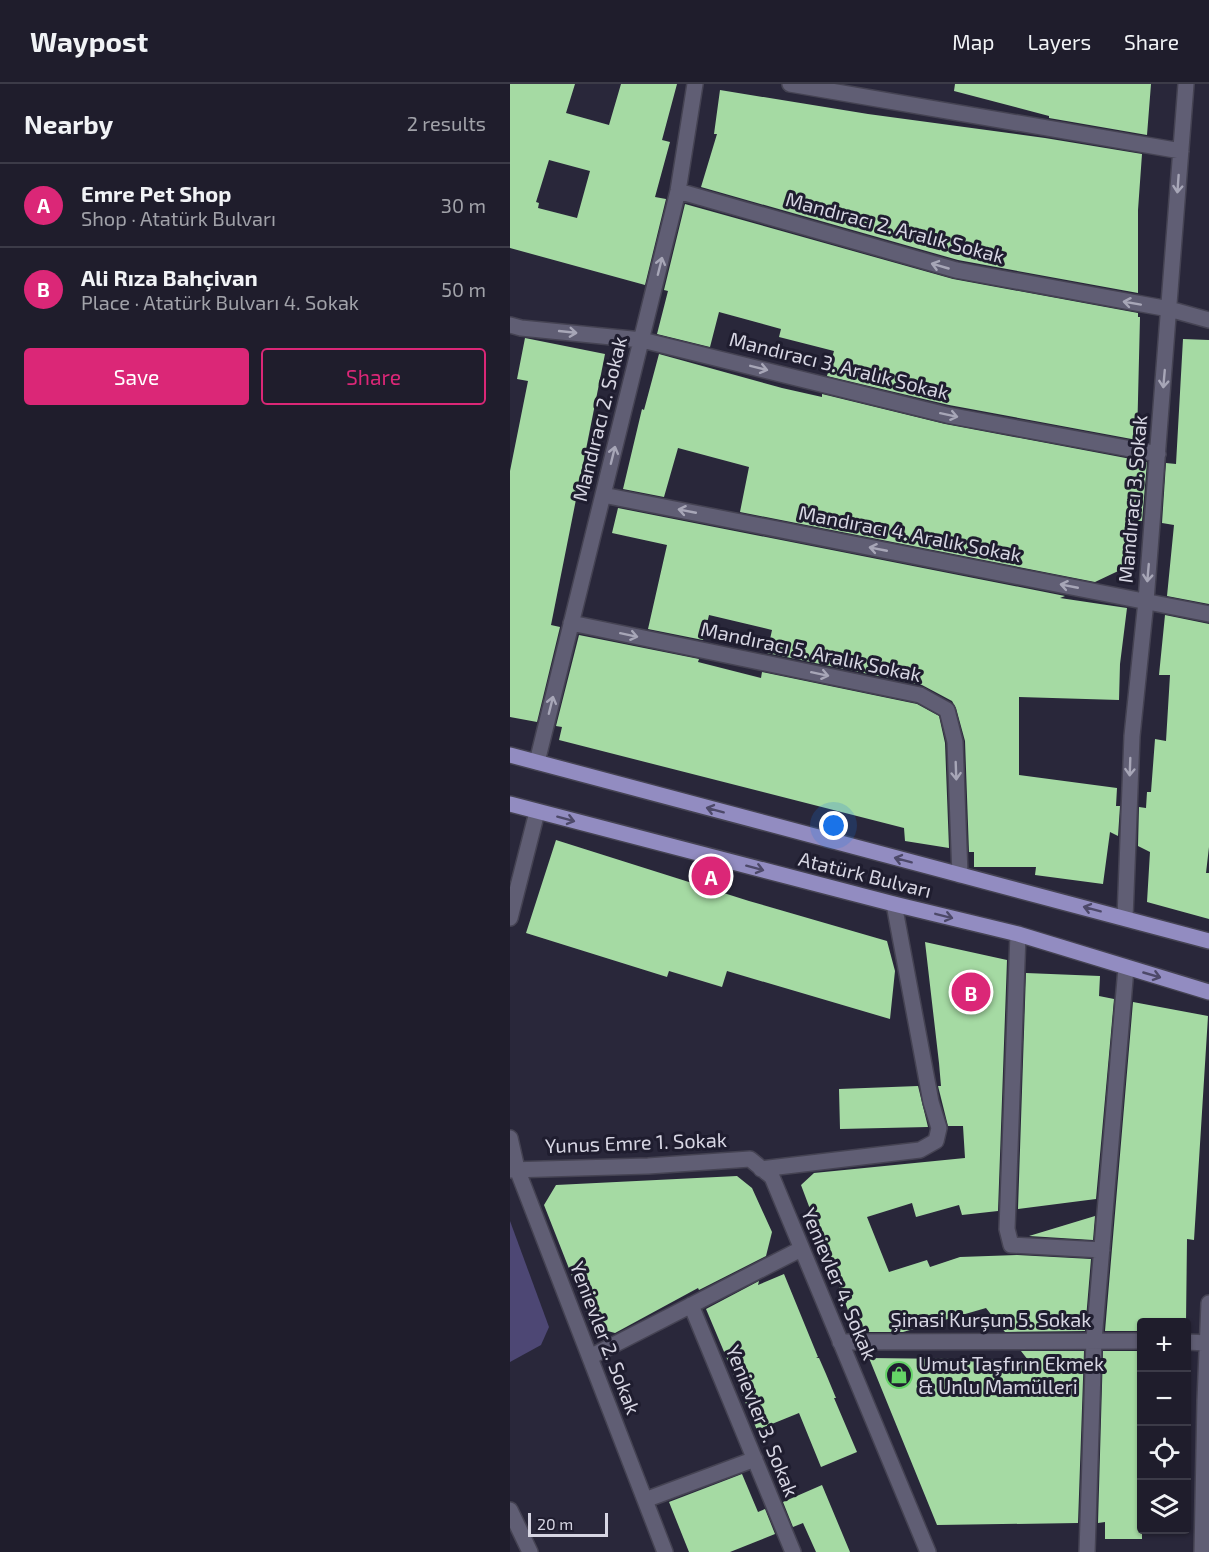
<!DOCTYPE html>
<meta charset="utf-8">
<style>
:root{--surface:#1f1d2c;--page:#2c2a38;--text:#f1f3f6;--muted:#a1a2a9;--line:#3c3b48;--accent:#db2777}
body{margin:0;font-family:"Exo 2",sans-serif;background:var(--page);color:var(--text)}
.controls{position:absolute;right:18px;bottom:18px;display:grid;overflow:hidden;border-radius:6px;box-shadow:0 2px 4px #0004}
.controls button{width:54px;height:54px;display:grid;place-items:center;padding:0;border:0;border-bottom:2px solid var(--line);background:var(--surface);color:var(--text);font:30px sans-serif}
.scale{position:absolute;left:18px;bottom:15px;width:80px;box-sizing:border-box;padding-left:6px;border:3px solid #d7d6e3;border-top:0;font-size:16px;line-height:21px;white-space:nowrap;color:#d7d6e3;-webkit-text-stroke:4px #1f1d2f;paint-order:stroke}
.you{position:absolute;left:324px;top:742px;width:21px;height:21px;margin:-15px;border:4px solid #fff;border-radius:50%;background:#1a73e8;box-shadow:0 0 0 9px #1a73e833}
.badge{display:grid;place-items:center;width:39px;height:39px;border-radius:50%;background:var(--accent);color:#fff;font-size:20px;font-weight:700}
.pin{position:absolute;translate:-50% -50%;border:3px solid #fff;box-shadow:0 2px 6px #0006}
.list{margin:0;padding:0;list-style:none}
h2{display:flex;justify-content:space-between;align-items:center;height:78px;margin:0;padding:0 24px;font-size:26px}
h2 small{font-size:20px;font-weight:400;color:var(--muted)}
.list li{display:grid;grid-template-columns:39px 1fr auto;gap:18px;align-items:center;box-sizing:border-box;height:84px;padding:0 24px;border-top:2px solid var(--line)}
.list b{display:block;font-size:22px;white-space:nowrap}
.list p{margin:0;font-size:20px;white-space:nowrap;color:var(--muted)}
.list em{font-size:20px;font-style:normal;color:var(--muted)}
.actions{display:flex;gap:12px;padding:18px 24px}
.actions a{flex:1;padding:14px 0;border:2px solid var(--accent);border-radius:6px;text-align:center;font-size:21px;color:var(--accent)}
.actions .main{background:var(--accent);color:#fff}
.icon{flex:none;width:33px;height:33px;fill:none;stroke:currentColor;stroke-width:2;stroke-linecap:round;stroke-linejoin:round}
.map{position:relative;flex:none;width:699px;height:1468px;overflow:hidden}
header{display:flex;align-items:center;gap:36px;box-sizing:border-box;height:84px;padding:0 30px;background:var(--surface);border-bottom:2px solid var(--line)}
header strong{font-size:28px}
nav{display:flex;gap:33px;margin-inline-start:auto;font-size:21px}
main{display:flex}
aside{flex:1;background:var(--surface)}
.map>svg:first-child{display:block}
.green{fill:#4d4774}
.building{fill:#a5daa3;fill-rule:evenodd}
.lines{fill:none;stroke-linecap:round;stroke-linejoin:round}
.minor-casing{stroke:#454353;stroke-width:18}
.major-casing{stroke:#454353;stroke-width:18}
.minor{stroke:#605e74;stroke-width:15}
.major{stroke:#928cc1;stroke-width:15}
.oneway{stroke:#a7a6b7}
.oneway2{stroke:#4d4969}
.labels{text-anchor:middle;stroke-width:6;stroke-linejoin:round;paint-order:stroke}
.street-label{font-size:20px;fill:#d7d6e3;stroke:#1f1d2f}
.poi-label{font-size:20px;fill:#d7d6e3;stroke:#1f1d2f;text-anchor:start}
</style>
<header>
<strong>Waypost</strong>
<nav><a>Map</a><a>Layers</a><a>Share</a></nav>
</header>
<main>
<aside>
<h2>Nearby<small>2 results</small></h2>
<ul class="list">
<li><span class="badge">A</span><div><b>Emre Pet Shop</b><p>Shop · Atatürk Bulvarı</p></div><em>30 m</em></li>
<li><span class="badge">B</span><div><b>Ali Rıza Bahçivan</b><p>Place · Atatürk Bulvarı 4. Sokak</p></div><em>50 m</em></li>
</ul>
<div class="actions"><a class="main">Save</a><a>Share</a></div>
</aside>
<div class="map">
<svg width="699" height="1468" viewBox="0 0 699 1468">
<rect width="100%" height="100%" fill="#29273a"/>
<path class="green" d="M 0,1137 L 39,1243 L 31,1261 L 0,1278 Z"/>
<path class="building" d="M 0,0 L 65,0 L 56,29 L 99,41 L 111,0 L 167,0 L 152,56 L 160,58 L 145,113 L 156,115 L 135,201 L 0,164 ZM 39,76 L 80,87 L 67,134 L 28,124 L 29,119 L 26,118 Z
M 445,0 L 641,0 L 637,51 L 539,34 L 539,32 L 444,7 Z
M 210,6 L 358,30 L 535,54 L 632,70 L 628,126 L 628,209 L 448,176 L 191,103 L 207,50 L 204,50 Z
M 175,120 L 443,195 L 628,229 L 628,233 L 630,233 L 627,356 L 439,321 L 317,292 L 324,267 L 269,253 L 271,245 L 209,228 L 200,263 L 147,250 L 158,207 L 154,206 Z
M 15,254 L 95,270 L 41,541 L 50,543 L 27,638 L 0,633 L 0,387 L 18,297 L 7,295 Z
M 673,255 L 699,256 L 699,520 L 657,512 L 664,441 L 652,439 L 656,379 L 666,380 Z
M 149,270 L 272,304 L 312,313 L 312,310 L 435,340 L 637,378 L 632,437 L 628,437 L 623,480 L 585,498 L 230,428 L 239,383 L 168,364 L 154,413 L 113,405 L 132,325 L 134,326 Z
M 108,424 L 555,512 L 550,514 L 617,524 L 610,580 L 609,616 L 509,613 L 509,691 L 607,704 L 606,722 L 610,722 L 608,752 L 600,748 L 593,800 L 525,791 L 526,783 L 464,783 L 464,768 L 459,768 L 455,657 L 446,624 L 442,617 L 412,601 L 257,569 L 262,546 L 199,531 L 193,556 L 138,545 L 157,461 L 102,449 Z
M 655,531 L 699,540 L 699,763 L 696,789 L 699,789 L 699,835 L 637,818 L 640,768 L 628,762 L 629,723 L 636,724 L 637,708 L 641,708 L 645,655 L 656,657 L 660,591 L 649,591 Z
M 69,551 L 189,575 L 188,578 L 251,594 L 252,588 L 407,620 L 429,632 L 435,659 L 439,764 L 395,757 L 394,744 L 49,656 L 52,643 L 46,642 Z
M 46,756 L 239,817 L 377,857 L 385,887 L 380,935 L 217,887 L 212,903 L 159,887 L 157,893 L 16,849 Z
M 415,858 L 497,876 L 488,1127 L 452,1131 L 449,1121 L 406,1133 L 402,1119 L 357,1133 L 379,1188 L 417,1176 L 420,1183 L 450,1173 L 507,1171 L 581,1175 L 575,1247 L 495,1248 L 476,1224 L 393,1248 L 348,1248 L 345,1245 L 291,1101 L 304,1089 L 455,1074 L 453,1042 L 438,1042 L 428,1002 L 431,1002 L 429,979 Z
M 516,889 L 590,892 L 589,912 L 604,915 L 586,1115 L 508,1125 Z
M 623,918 L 698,932 L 684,1156 L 677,1155 L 676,1239 L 632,1239 L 632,1247 L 595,1247 Z
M 408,1002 L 418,1043 L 330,1045 L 329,1005 Z
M 227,1092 L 242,1104 L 262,1148 L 256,1172 L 189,1206 L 188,1204 L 105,1249 L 82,1243 L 34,1121 L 46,1101 Z
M 585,1132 L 583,1156 L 519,1152 Z
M 274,1190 L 308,1273 L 306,1274 L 309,1274 L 316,1290 L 326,1314 L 324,1314 L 347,1368 L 311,1383 L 289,1329 L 247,1346 L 196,1225 L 249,1197 L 248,1201 Z
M 511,1267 L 574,1267 L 568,1439 L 427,1441 L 359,1274 L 518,1276 Z
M 593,1267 L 632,1267 L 632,1455 L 595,1455 L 595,1438 L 588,1439 Z
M 232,1390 L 248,1428 L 255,1425 L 265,1450 L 220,1468 L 179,1468 L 159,1418 Z
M 312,1401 L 340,1468 L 306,1468 L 293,1439 L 283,1443 L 273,1418 Z"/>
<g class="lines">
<defs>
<path id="minor" d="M 280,0 L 671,67
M 168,107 L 446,186 L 659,225 L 699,236
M 0,241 L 11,244 L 132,256 L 437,331 L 648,370
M 93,411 L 699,530
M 61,539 L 410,611 L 437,626 L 445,658 L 450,791
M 27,678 L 168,107 L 185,0
M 0,834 L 27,728
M 615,834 L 622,652 L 636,517 L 676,0
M 508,850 L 497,1145 L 501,1161 L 592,1166
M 0,1054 L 7,1085 L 155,1468
M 251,1085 L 410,1066 L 426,1057 L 429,1044 L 421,1018 L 384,820
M 0,1086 L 138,1082 L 240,1075 L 262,1093 L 418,1468
M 181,1221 L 283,1468
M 330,1258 L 632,1257
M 676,1258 L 699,1259
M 80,1273 L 291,1165
M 135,1416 L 245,1375
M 0,1426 L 20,1468
M 577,1468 L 584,1256 L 616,884
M 692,1468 L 695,1317 L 699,1219"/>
<path id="major" d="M 0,671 L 699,857
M 0,720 L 384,820 L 508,850 L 699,908"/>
</defs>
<use href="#minor" class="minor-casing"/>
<use href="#major" class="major-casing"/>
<use href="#minor" class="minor"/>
<use href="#major" class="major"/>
</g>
<defs><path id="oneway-shaft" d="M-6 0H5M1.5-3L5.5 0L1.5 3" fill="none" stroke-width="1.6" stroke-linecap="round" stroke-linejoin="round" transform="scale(1.5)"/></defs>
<g class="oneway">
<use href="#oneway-shaft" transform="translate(668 100) rotate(94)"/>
<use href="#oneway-shaft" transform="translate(150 182) rotate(-76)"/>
<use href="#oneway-shaft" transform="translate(430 182) rotate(-164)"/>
<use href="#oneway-shaft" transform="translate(622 219) rotate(-170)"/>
<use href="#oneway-shaft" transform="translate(58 248) rotate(6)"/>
<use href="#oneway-shaft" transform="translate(249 284) rotate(14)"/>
<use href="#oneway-shaft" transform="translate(654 295) rotate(95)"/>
<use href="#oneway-shaft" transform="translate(439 331) rotate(12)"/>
<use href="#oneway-shaft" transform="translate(103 371) rotate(-76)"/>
<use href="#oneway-shaft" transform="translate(177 427) rotate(-169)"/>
<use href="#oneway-shaft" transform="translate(368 465) rotate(-169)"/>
<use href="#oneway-shaft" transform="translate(638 489) rotate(95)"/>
<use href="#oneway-shaft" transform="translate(559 502) rotate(-169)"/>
<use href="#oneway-shaft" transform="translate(119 551) rotate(12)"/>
<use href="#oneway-shaft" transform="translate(310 590) rotate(12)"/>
<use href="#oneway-shaft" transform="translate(41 621) rotate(-76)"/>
<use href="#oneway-shaft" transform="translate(620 683) rotate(92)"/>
<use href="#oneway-shaft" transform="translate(446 687) rotate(88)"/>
</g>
<g class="oneway2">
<use href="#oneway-shaft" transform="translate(205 726) rotate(-165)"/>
<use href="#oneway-shaft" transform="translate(56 735) rotate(15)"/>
<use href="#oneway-shaft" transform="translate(393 776) rotate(-165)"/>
<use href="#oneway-shaft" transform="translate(245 784) rotate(15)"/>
<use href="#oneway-shaft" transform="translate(582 825) rotate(-165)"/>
<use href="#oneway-shaft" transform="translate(434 832) rotate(14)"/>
<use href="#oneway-shaft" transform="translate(642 891) rotate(16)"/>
</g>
<defs>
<symbol id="shop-ring" viewBox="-11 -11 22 22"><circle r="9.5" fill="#1f1d2f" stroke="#65d467" stroke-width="1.5"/><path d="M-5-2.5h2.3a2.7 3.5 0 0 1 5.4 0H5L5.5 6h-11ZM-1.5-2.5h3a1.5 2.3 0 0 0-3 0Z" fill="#65d467"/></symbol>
</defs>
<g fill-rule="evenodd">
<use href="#shop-ring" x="374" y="1276" width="30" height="30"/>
</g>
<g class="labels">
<g class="street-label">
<text transform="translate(385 144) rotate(15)" y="7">Mandıracı 2. Aralık Sokak</text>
<text transform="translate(329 282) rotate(14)" y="7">Mandıracı 3. Aralık Sokak</text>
<text transform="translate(90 335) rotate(-76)" y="7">Mandıracı 2. Sokak</text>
<text transform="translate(623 415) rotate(-85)" y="7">Mandıracı 3. Sokak</text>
<text transform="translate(400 450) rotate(11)" y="7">Mandıracı 4. Aralık Sokak</text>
<text transform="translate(301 568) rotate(12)" y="7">Mandıracı 5. Aralık Sokak</text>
<text transform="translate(355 791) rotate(14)" y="7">Atatürk Bulvarı</text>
<text transform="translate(126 1059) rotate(-2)" y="7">Yunus Emre 1. Sokak</text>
<text transform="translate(329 1200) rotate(67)" y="7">Yenievler 4. Sokak</text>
<text x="481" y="1243">Şinasi Kurşun 5. Sokak</text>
<text transform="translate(95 1254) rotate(69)" y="7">Yenievler 2. Sokak</text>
<text transform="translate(252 1337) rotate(68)" y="7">Yenievler 3. Sokak</text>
</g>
<g class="poi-label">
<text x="408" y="1287">Umut Taşfırın Ekmek<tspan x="408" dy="23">&amp; Unlu Mamülleri</tspan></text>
</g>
</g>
</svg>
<div class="controls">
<button>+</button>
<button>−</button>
<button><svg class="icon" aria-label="locate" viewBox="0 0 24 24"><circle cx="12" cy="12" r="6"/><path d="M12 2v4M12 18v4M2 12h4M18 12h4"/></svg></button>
<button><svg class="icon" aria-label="layers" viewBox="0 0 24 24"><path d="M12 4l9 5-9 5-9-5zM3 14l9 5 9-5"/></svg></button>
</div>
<div class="scale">20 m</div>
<div class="you"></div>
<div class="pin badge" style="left:201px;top:792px">A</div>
<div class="pin badge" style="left:461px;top:908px">B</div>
</div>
</main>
